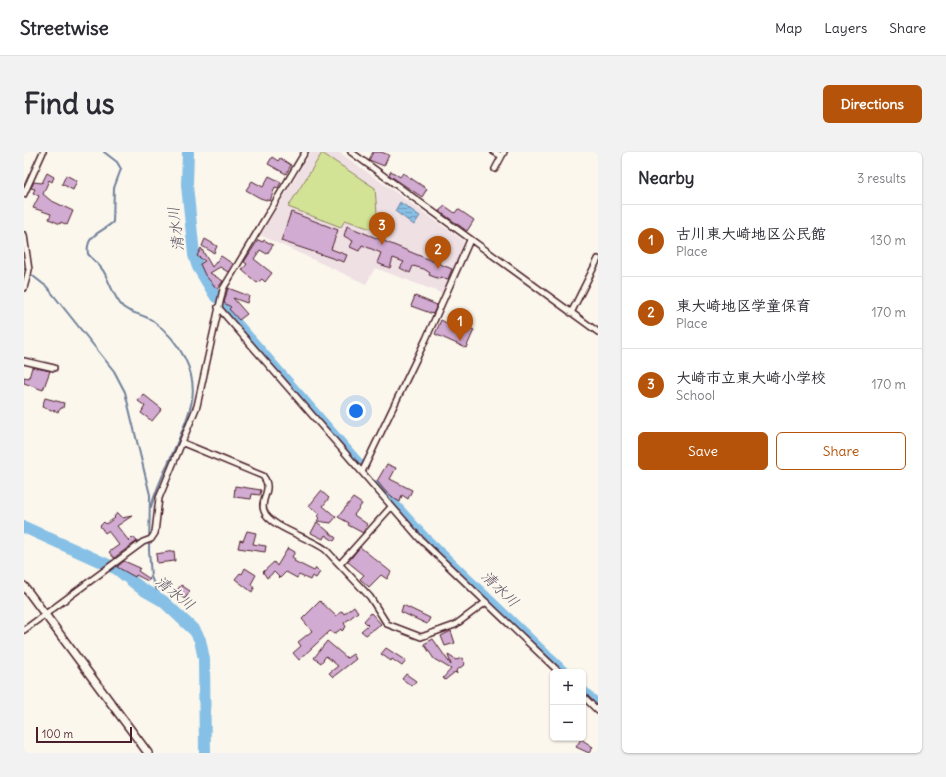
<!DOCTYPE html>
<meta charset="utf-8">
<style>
:root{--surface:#fff;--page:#f2f2f3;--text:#2b2b33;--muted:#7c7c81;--line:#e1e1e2;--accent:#b45309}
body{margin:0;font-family:Delius,"Klee One",sans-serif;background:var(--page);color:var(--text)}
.controls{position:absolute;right:12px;bottom:12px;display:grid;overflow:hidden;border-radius:6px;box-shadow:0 1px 3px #0004}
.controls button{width:36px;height:36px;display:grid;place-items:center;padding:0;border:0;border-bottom:1px solid var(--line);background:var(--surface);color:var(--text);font:20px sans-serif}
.scale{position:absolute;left:12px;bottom:10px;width:96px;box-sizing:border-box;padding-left:4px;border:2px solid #4a1f2b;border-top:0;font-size:11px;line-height:14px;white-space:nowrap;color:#4a1f2b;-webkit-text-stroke:3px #fbf7ec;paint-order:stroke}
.you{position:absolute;left:332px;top:259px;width:14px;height:14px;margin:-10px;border:3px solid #fff;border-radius:50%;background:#1a73e8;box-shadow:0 0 0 6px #1a73e833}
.badge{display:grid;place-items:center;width:26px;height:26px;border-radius:50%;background:var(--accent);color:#fff;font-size:13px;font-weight:700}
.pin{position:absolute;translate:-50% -33px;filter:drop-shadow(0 1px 2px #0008)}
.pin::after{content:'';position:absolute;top:21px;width:14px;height:12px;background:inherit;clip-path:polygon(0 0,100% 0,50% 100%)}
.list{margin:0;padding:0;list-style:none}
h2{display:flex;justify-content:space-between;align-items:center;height:52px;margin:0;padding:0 16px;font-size:17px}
h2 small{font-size:13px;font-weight:400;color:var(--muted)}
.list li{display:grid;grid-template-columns:26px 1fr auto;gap:12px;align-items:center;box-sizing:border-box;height:72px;padding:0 16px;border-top:1px solid var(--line)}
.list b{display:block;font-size:15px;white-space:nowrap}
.list p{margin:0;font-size:13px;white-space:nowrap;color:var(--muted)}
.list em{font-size:13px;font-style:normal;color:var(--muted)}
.actions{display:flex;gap:8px;padding:12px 16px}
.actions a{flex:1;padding:9px 0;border:1px solid var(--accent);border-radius:6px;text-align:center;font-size:14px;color:var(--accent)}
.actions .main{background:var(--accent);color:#fff}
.map{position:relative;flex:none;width:574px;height:601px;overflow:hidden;border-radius:6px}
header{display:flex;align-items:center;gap:24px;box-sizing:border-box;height:56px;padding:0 20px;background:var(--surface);border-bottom:1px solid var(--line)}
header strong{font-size:19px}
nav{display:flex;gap:22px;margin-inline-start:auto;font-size:14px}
.intro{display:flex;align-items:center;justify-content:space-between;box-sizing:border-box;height:96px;padding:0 24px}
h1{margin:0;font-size:28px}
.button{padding:10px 18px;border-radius:6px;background:var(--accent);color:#fff;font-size:14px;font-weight:700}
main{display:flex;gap:24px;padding:0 24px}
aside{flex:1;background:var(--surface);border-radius:6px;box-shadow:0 1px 3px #0004}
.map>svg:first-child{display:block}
.built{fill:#efe0e4}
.park{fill:#d3e396;stroke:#8e8160}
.water{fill:url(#water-rules);stroke:#6f809b}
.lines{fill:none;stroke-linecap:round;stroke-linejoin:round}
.stream{stroke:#6f809b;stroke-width:2}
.river{stroke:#87c0e6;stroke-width:12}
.building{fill:#d2abd2;stroke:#4a1f2b}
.street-casing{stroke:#4a1f2b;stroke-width:8}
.secondary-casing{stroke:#4a1f2b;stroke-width:10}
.street{stroke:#fbf7ec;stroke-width:5}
.secondary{stroke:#fbf7ec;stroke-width:7}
.labels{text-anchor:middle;stroke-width:3.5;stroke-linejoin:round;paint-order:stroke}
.water-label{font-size:15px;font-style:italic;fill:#5c4f63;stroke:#fbf7ec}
</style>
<header>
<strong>Streetwise</strong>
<nav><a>Map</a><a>Layers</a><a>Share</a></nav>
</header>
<div class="intro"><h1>Find us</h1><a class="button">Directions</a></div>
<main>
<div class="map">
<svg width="574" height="601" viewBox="0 0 574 601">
<defs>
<pattern id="water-rules" width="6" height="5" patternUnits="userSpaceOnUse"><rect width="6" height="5" fill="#87c0e6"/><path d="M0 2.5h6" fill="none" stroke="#709bbb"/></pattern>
</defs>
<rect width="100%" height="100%" fill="#fbf7ec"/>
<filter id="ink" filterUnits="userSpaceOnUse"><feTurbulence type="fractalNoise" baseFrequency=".025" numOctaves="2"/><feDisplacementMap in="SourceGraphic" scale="8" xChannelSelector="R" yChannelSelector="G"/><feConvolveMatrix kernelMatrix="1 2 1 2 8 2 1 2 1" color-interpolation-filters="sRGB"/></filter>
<g filter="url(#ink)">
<path class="built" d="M 287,0 L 315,0 L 440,89 L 420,142 L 351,116 L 342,132 L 236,83 Z"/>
<path class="park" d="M 298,1 L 351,36 L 353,61 L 347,77 L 321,68 L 317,75 L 264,55 Z"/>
<path class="water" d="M 376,50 L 396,64 L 390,73 L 371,59 Z"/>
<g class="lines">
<path class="stream" d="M 80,0 L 93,10 L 97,17 L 90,36 L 89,70 C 78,81 61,82 64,102 C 69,108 76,113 80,120 C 86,131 90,146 99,155 C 107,162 120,162 129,169 C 155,188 175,221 167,253 C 158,288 137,320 127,355
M 0,117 L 23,135 L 90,219 L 101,240 L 126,343 L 125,398 L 127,425 L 133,439 L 139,449"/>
<path class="river" d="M 164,0 L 163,33 L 170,103 L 174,115 L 192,145
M 197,154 L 335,313
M 353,334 L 399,385 L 539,520
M 0,375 L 93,417 L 118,437 L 139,449 L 171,479 L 176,488 L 180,507 L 181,601
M 559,540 L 574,554"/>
</g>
<path class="building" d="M 349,0 L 357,0 L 365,3 L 360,14 L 345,8 Z
M 248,5 L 254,9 L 256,6 L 267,13 L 262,22 L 244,12 Z
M 367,19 L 376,25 L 379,21 L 403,37 L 398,45 L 365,23 Z
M 23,21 L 30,25 L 28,30 L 25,28 L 19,42 L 26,48 L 49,59 L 43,73 L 37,70 L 36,72 L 25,67 L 27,62 L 9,56 L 15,44 L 9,41 L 11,37 L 7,36 L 10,30 L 18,31 Z
M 42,23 L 53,29 L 49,38 L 38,32 Z
M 245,24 L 257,30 L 254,36 L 251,35 L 246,49 L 236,46 L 222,38 L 228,29 L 239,35 Z
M 421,54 L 431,61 L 434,57 L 450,68 L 443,79 L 415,59 Z
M 267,60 L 314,78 L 307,97 L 323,103 L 320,110 L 257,89 Z
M 323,74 L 428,117 L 424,127 L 416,125 L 416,127 L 405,123 L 406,121 L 400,117 L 389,114 L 386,121 L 376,116 L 380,110 L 369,106 L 366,116 L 353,111 L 357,101 L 338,93 L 335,99 L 326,95 L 329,89 L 320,84 Z
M 181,87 L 193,94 L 190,101 L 178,94 Z
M 234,88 L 239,90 L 240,88 L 249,93 L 243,102 L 236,98 L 230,107 L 248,121 L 241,130 L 238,127 L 233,131 L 218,118 L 223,112 L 220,110 Z
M 177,96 L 188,115 L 197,104 L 209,112 L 204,120 L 196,115 L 186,121 L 199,129 L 193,137 L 181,123 L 176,112 L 181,109 L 173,104 Z
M 204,136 L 225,144 L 223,151 L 209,146 L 223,162 L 215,168 L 205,157 L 207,155 L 200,151 Z
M 391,144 L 413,153 L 409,162 L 387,154 Z
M 417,168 L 437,179 L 440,173 L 450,178 L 442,196 L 411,182 Z
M 8,215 L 26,219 L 19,238 L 0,231 L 0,225 L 5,226 Z
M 119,242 L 138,257 L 128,269 L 117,261 L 121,254 L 114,249 Z
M 21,246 L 40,251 L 39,256 L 37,256 L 34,260 L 18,255 Z
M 363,312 L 372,316 L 366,327 L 388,338 L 384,347 L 378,343 L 376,350 L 369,346 L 369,345 L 361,339 L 353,329 Z
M 211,334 L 237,338 L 236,343 L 228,342 L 227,347 L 210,345 Z
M 297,339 L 305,346 L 299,354 L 312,365 L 307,371 L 293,369 L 295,366 L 293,364 L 296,362 L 285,354 Z
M 329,346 L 338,352 L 330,363 L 343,372 L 339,381 L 324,373 L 325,371 L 314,365 Z
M 93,361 L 98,366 L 108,364 L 93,374 L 105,389 L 109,385 L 113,389 L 90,406 L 85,400 L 95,393 L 84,379 L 81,381 L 76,374 L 80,370 L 82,372 L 91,366 L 90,365 Z
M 293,370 L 312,386 L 310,389 L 301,383 L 299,387 L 287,381 Z
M 223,379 L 232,381 L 229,392 L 242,394 L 241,400 L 214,396 L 216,388 L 219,389 Z
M 336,395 L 367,420 L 363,427 L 357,423 L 345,435 L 336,427 L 340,423 L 324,410 Z
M 264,396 L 271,400 L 268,405 L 271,407 L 270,409 L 290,419 L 292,416 L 296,420 L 292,426 L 288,424 L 286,428 L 275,423 L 273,426 L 262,420 L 256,426 L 250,420 L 243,426 L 239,420 L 250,410 L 253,414 Z
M 150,399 L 151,409 L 133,411 L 132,402 Z
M 100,409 L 116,416 L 114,419 L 126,427 L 124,429 L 112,423 L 111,425 L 93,415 Z
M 221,416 L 232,423 L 227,432 L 230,436 L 228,440 L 211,427 L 216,421 L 218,422 Z
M 157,433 L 166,439 L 161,447 L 151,441 Z
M 296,449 L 312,464 L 318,459 L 320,462 L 330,454 L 334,460 L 320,471 L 322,475 L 318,479 L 317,477 L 310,482 L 306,479 L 275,508 L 269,501 L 277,494 L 274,490 L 288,479 L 278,467 Z
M 379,453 L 406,466 L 403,472 L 377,460 Z
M 347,461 L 357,472 L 342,483 L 337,479 L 344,473 L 340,469 Z
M 427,479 L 431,491 L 421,494 L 417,484 Z
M 409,487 L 427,513 L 424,503 L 432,508 L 438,506 L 441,512 L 432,519 L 433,522 L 431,520 L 421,528 L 419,526 L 427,517 L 410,507 L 400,492 Z
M 303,489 L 323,506 L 329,502 L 332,507 L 309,525 L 305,521 L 314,514 L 302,504 L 297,511 L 290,506 Z
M 362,496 L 382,509 L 378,514 L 368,507 L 367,509 L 357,502 Z
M 382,522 L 392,529 L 388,534 L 378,527 Z
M 557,587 L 569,595 L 565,601 L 552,595 Z"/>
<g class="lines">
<defs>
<path id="street" d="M 327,0 L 574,180
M 470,0 L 478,4
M 471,17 L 480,0
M 0,42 L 19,0
M 0,83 L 5,118 L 0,136
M 194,155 L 397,388 L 535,520
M 547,161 L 574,107
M 0,209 L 30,216
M 159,291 L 239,324 C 250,338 235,347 240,359 C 245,375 289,387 302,398 L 346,445 L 363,472 L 397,485 L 431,473 L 462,450
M 338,320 L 402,187 L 446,88
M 316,412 L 367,355
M 0,478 L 119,390 L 127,387 L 131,381 L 135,346 L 173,254 L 199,137 L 281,0
M 559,544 L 574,559"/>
<path id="secondary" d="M 0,434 L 124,601"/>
</defs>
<use href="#street" class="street-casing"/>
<use href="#secondary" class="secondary-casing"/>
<use href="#street" class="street"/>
<use href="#secondary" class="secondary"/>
</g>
</g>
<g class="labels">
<g class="water-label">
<text transform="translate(152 77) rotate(-97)" y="5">清水川</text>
<text transform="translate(476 437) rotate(44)" y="5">清水川</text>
<text transform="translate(151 441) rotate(39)" y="5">清水川</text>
</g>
</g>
</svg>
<div class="controls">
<button>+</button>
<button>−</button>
</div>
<div class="scale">100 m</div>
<div class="you"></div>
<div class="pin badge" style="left:436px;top:189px">1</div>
<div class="pin badge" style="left:414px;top:117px">2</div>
<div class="pin badge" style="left:358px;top:93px">3</div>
</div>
<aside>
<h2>Nearby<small>3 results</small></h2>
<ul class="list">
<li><span class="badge">1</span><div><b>古川東大崎地区公民館</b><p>Place</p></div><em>130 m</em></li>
<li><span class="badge">2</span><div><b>東大崎地区学童保育</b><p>Place</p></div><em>170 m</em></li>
<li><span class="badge">3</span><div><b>大崎市立東大崎小学校</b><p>School</p></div><em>170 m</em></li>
</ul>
<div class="actions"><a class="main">Save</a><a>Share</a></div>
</aside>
</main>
